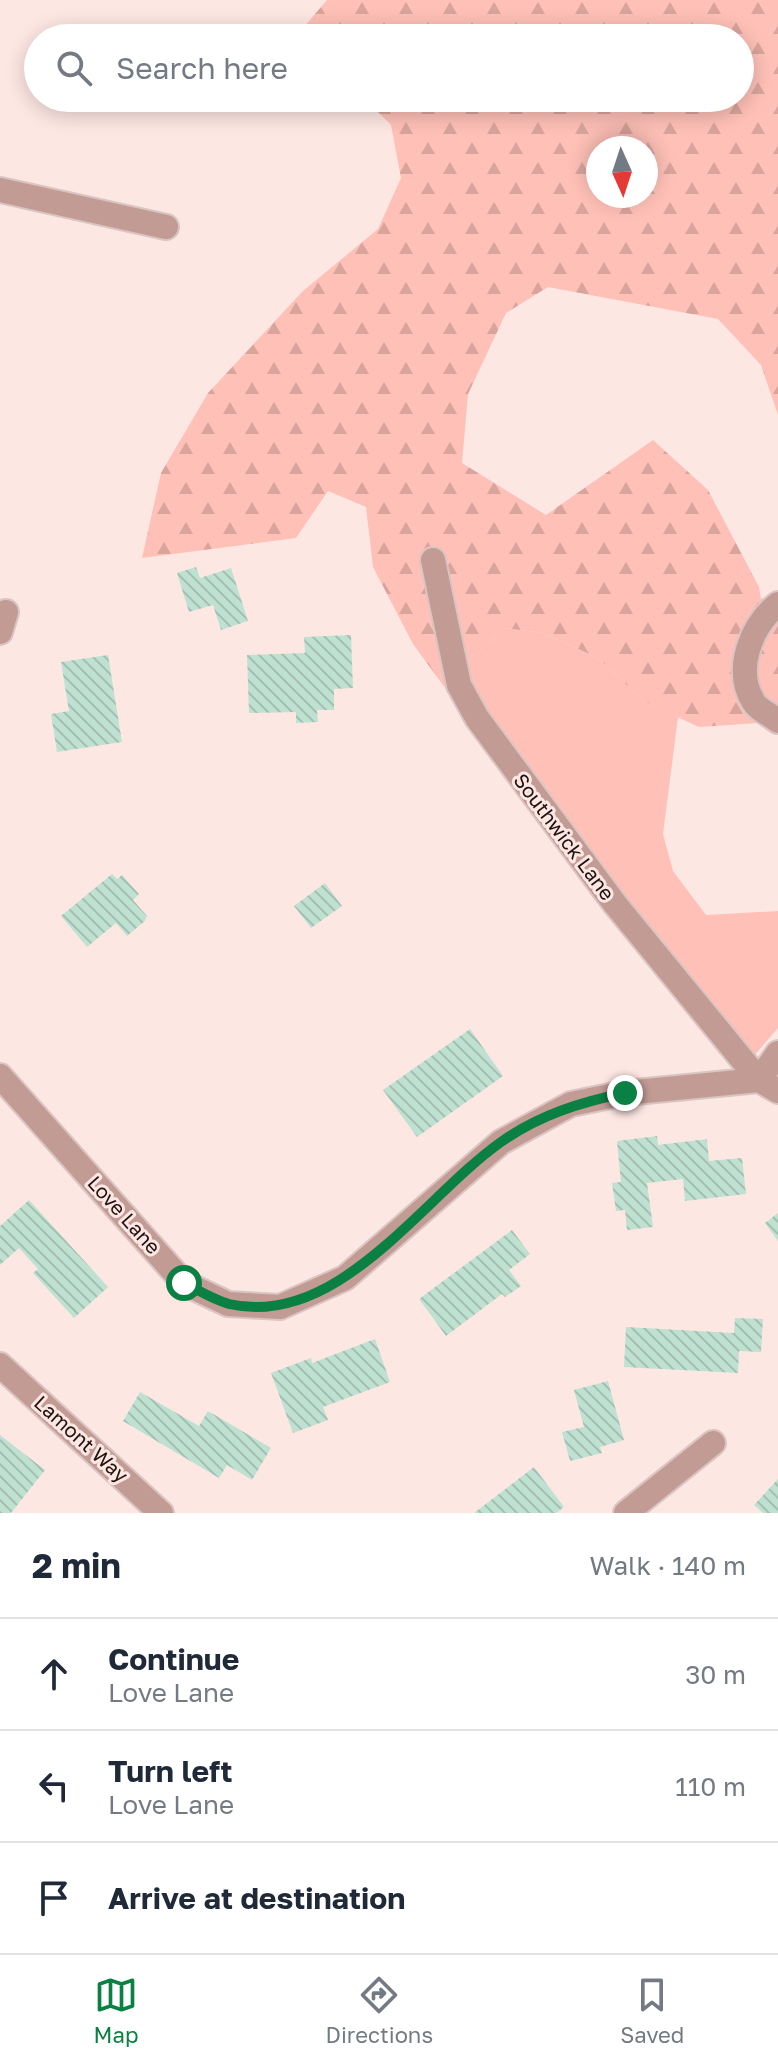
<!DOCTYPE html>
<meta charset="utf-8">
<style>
:root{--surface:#fff;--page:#f6f6f7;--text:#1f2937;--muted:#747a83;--line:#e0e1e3;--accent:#0b8043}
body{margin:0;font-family:"Golos Text",sans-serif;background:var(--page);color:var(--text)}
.compass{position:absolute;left:586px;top:136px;width:72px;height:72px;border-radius:50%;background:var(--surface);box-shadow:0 4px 20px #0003;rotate:177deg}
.stop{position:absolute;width:24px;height:24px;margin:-18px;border:6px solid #0b8043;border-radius:50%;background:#fff}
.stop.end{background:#0b8043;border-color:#fff;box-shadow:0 2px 8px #0008}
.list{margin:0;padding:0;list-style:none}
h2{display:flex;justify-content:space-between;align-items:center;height:104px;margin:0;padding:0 32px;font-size:34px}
h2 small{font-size:26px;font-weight:400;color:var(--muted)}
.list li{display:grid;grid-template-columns:52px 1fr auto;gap:24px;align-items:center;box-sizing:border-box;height:112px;padding:0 32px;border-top:2px solid var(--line)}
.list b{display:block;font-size:30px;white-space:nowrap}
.list p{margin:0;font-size:26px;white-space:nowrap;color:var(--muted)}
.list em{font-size:26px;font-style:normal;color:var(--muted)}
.icon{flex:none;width:44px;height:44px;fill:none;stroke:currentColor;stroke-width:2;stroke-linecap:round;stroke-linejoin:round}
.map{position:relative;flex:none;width:778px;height:1513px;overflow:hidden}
.search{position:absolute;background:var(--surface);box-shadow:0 4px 20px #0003;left:24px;right:24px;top:24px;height:88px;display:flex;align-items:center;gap:20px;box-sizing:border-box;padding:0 28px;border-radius:44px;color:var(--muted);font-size:30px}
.sheet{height:440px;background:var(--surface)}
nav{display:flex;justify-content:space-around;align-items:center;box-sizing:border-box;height:112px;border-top:2px solid var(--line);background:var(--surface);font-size:22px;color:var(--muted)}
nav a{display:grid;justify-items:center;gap:4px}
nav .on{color:var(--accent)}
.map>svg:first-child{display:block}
.green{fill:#fec0b7}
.forest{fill:url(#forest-firs);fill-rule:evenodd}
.building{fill:url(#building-back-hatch)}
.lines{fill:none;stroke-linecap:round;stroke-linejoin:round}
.street-casing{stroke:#dac5c2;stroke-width:28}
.street{stroke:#c29b95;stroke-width:24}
.route{stroke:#0b8043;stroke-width:10}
.labels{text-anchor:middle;stroke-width:6;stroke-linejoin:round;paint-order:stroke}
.street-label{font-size:20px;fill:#201412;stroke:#fde7e3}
</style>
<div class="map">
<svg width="778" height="1513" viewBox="0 0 778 1513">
<defs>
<pattern id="forest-firs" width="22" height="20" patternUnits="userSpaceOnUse" patternTransform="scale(2)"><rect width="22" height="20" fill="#fec0b7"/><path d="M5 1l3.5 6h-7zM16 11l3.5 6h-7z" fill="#d9a49c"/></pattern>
<pattern id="building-back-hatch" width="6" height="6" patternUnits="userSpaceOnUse" patternTransform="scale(2)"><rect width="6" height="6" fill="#bfe1d2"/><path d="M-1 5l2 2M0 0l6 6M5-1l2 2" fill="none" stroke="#a4c0b3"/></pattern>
</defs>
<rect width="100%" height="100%" fill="#fde7e3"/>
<path class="green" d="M 505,628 L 543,633 L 598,658 L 645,702 L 678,717 L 663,834 L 673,871 L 706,915 L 778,911 L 778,1028 L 740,1072 L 719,1053 L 443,685 Z"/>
<path class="forest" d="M 327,0 L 778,0 L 778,415 L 761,365 L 718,319 L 548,287 L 506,313 L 468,394 L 462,463 L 546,515 L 653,440 L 708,490 L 759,587 L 761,599 L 778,591 L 778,732 L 758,723 L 699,727 L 645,702 L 598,658 L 543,633 L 505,628 L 443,685 L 413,644 L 373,567 L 366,507 L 328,491 L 296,538 L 142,558 L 161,473 L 208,393 L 303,291 L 378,229 L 401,178 L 391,125 L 364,98 L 740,98 L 740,38 L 310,38 L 303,28 ZM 598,148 L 646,148 L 646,196 L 598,196 Z"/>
<path class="building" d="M 196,567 L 200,578 L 231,568 L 248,621 L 221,630 L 213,605 L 189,612 L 177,573 Z
M 351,635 L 353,688 L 334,689 L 334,710 L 317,710 L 318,722 L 296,723 L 296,712 L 249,713 L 247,655 L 305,653 L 304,637 Z
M 108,655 L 122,742 L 57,752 L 51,714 L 69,711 L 61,662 Z
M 112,874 L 117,879 L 122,875 L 139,894 L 133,900 L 147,916 L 145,921 L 127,936 L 116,923 L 87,947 L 61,916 Z
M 325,883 L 342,906 L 311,928 L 294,906 Z
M 470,1029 L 503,1076 L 417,1137 L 383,1090 Z
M 657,1136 L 658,1145 L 707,1139 L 709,1161 L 742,1158 L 746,1194 L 685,1201 L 683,1179 L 647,1183 L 653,1227 L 627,1230 L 625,1210 L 616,1211 L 612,1183 L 621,1182 L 617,1141 Z
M 29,1200 L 108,1287 L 74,1318 L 33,1273 L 38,1269 L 19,1248 L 0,1265 L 0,1226 Z
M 778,1213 L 778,1241 L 765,1223 Z
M 512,1230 L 530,1254 L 509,1270 L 521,1286 L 505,1297 L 502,1294 L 446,1336 L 419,1299 Z
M 735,1318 L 763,1319 L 761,1352 L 739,1351 L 738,1373 L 624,1367 L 626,1327 L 734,1333 Z
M 375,1339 L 390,1382 L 323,1407 L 328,1420 L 293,1433 L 271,1373 L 311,1358 L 312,1363 Z
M 608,1381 L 624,1440 L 600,1447 L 602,1453 L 570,1461 L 562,1432 L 584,1427 L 574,1390 Z
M 140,1392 L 199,1426 L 208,1411 L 271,1448 L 252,1480 L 227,1465 L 219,1478 L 123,1421 Z
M 0,1435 L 45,1470 L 11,1513 L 0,1513 Z
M 534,1467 L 564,1507 L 556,1513 L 474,1513 Z
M 778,1479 L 778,1513 L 763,1513 L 754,1505 Z"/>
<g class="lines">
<defs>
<path id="street" d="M 0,190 L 166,227
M 433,560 L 459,685 L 477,718 L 615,904 L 759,1080 L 778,1053
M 778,604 C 751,626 734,669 753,701 C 757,709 771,715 778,721
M 0,632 L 6,612
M 0,1076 L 184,1283 L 228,1304 L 280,1307 L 345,1278 L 501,1142 L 571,1104 L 625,1093 L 759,1080 L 778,1091
M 0,1365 L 161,1513
M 626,1513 L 713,1443"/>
</defs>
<use href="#street" class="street-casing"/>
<use href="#street" class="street"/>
</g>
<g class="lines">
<path class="route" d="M 184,1283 C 198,1290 214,1300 229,1304 C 338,1329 423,1197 501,1142 C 539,1115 581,1102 625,1093"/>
</g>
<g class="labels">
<g class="street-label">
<text transform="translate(564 837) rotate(53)" y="7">Southwick Lane</text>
<text transform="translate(124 1215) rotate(48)" y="7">Love Lane</text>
<text transform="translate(81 1439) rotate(42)" y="7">Lamont Way</text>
</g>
</g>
</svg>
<svg class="compass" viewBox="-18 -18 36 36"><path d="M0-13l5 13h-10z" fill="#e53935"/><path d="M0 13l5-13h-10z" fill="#747a83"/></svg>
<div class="stop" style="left:184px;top:1283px"></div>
<div class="stop end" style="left:625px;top:1093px"></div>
<div class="search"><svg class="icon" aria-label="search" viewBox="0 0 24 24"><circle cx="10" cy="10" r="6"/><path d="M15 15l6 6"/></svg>Search here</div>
</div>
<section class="sheet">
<h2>2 min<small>Walk · 140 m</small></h2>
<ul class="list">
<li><svg class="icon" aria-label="ahead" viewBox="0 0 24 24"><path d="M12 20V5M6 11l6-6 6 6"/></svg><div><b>Continue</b><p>Love Lane</p></div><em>30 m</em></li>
<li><svg class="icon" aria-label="left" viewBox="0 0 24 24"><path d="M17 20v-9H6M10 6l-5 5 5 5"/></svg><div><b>Turn left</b><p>Love Lane</p></div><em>110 m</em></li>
<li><svg class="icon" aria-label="arrive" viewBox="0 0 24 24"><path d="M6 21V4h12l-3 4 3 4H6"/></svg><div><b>Arrive at destination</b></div></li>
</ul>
</section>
<nav>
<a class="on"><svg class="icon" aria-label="map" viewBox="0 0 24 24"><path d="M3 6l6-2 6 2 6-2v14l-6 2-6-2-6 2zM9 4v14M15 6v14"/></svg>Map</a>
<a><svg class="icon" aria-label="directions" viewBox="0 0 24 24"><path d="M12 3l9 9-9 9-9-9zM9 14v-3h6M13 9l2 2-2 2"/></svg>Directions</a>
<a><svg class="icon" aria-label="saved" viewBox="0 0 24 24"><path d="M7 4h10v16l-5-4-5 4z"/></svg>Saved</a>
</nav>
